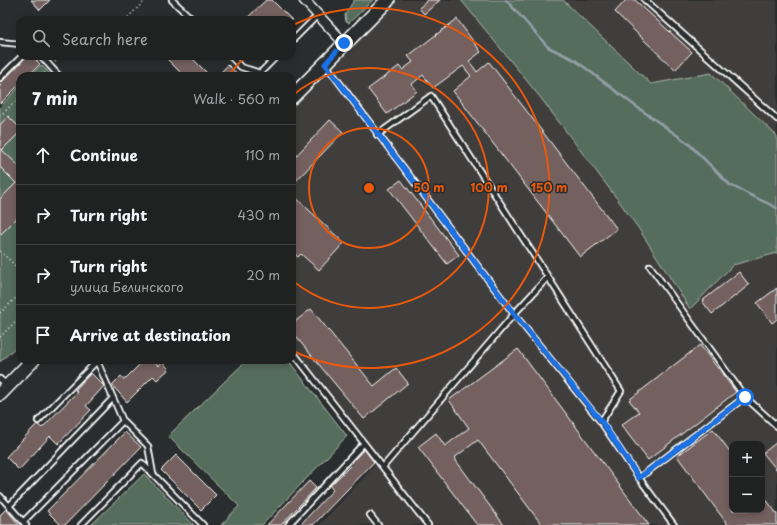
<!DOCTYPE html>
<meta charset="utf-8">
<style>
:root{--surface:#202222;--page:#282a2a;--text:#f1f3f6;--muted:#a2a4a5;--line:#3d3f40}
body{margin:0;font-family:"Playpen Sans",sans-serif;background:var(--page);color:var(--text)}
.controls{position:absolute;right:12px;bottom:12px;display:grid;overflow:hidden;border-radius:8px;box-shadow:0 2px 6px #0003}
.controls button{width:36px;height:36px;display:grid;place-items:center;padding:0;border:0;border-bottom:1px solid var(--line);background:var(--surface);color:var(--text);font:20px sans-serif}
.stop{position:absolute;width:12px;height:12px;margin:-9px;border:3px solid #1a73e8;border-radius:50%;background:#fff}
.stop.end{background:#1a73e8;border-color:#fff;box-shadow:0 1px 4px #0008}
.list{margin:0;padding:0;list-style:none}
h2{display:flex;justify-content:space-between;align-items:center;height:52px;margin:0;padding:0 16px;font-size:17px}
h2 small{font-size:13px;font-weight:400;color:var(--muted)}
.list li{display:grid;grid-template-columns:26px 1fr auto;gap:12px;align-items:center;box-sizing:border-box;height:60px;padding:0 16px;border-top:1px solid var(--line)}
.list b{display:block;font-size:15px;white-space:nowrap}
.list p{margin:0;font-size:13px;white-space:nowrap;color:var(--muted)}
.list em{font-size:13px;font-style:normal;color:var(--muted)}
.icon{flex:none;width:22px;height:22px;fill:none;stroke:currentColor;stroke-width:2;stroke-linecap:round;stroke-linejoin:round}
.map{position:relative;flex:none;width:777px;height:525px;overflow:hidden}
.search{position:absolute;background:var(--surface);box-shadow:0 2px 6px #0003;left:16px;top:16px;width:280px;height:44px;display:flex;align-items:center;gap:10px;box-sizing:border-box;padding:0 14px;border-radius:12px;color:var(--muted);font-size:15px}
.panel{position:absolute;background:var(--surface);box-shadow:0 2px 6px #0003;left:16px;top:72px;width:280px;height:292px;border-radius:12px}
.map>svg:first-child{display:block}
.built{fill:#403c3d;fill-rule:evenodd}
.green{fill:#546d5b;stroke:#aab6ad}
.lines{fill:none;stroke-linecap:round;stroke-linejoin:round}
.stream{stroke:#94a0a9;stroke-width:2.5}
.building{fill:#73605f;stroke:#fff}
.lane-casing{stroke:#fff;stroke-width:8}
.street-casing{stroke:#fff;stroke-width:12}
.secondary-casing{stroke:#fff;stroke-width:16}
.path{stroke:#fff;stroke-width:1.5;stroke-dasharray:1 3;stroke-linecap:butt}
.lane{stroke:#2a2d2e;stroke-width:4.5}
.street{stroke:#2a2d2e;stroke-width:9}
.secondary{stroke:#2a2d2e;stroke-width:13}
.route{stroke:#1a73e8;stroke-width:5}
.ring{fill:none;stroke:#e8590c;stroke-width:2}
.centre{fill:#e8590c;stroke:#2a2d2e;stroke-width:2}
.ring-label{font-size:12px;text-anchor:middle;font-weight:bold;fill:#e8590c;stroke:#2a2d2e;stroke-width:3;stroke-linejoin:round;paint-order:stroke}
</style>
<div class="map">
<svg width="777" height="525" viewBox="0 0 777 525">
<rect width="100%" height="100%" fill="#2a2d2e"/>
<filter id="ink" filterUnits="userSpaceOnUse"><feTurbulence type="fractalNoise" baseFrequency=".025" numOctaves="2"/><feDisplacementMap in="SourceGraphic" scale="8" xChannelSelector="R" yChannelSelector="G"/><feConvolveMatrix kernelMatrix="1 2 1 2 8 2 1 2 1" color-interpolation-filters="sRGB"/></filter>
<g filter="url(#ink)">
<path class="built" d="M 398,0 L 777,0 L 777,525 L 319,525 L 380,460 L 292,349 L 292,107 ZM 732,444 L 762,444 L 762,510 L 732,510 Z"/>
<path class="green" d="M 354,0 L 373,0 L 349,23 L 346,22 L 345,15 Z
M 461,0 L 563,0 L 651,84 L 711,73 L 777,136 L 777,253 L 733,265 L 690,309 L 641,232 L 621,204 L 540,97 Z
M 41,65 L 52,76 L 30,76 Z
M 20,86 L 20,343 L 0,362 L 0,107 Z
M 247,360 L 288,360 L 347,436 L 262,525 L 221,525 L 239,506 L 168,436 Z
M 144,474 L 194,525 L 91,525 Z"/>
<g class="lines">
<path class="stream" d="M 506,0 L 548,47 L 575,60 L 634,105 L 688,143 L 730,185 L 777,208"/>
</g>
<path class="building" d="M 31,0 L 50,0 L 40,10 Z
M 266,0 L 272,0 L 292,20 L 245,20 Z
M 428,0 L 440,0 L 424,14 L 419,8 Z
M 626,0 L 635,0 L 692,52 L 675,70 L 615,12 Z
M 457,19 L 481,52 L 469,61 L 477,72 L 489,62 L 617,229 L 580,257 L 453,91 L 471,76 L 463,66 L 433,88 L 423,75 L 412,84 L 417,91 L 387,114 L 368,89 L 399,66 L 402,70 L 413,62 L 408,56 Z
M 27,56 L 32,56 L 40,64 L 28,76 L 20,76 L 20,84 L 0,104 L 0,84 Z
M 164,56 L 190,56 L 210,76 L 184,76 Z
M 228,65 L 240,76 L 217,76 Z
M 8,116 L 20,128 L 20,132 L 2,150 L 20,167 L 20,215 L 0,235 L 0,199 L 16,183 L 0,167 L 0,125 Z
M 330,120 L 343,132 L 292,185 L 292,160 Z
M 401,180 L 459,255 L 447,264 L 389,189 Z
M 292,194 L 344,243 L 319,270 L 301,254 L 298,257 L 292,252 Z
M 739,272 L 749,285 L 712,314 L 702,301 Z
M 777,288 L 777,319 L 772,323 L 757,303 Z
M 311,309 L 374,386 L 396,368 L 408,383 L 364,419 L 292,332 L 292,324 Z
M 700,345 L 736,392 L 648,460 L 621,425 L 639,412 L 629,400 Z
M 518,349 L 649,525 L 542,525 L 478,440 L 454,458 L 504,525 L 477,525 L 418,447 L 436,433 L 445,446 L 469,428 L 449,400 Z
M 138,360 L 153,360 L 159,366 L 162,362 L 169,369 L 157,380 L 153,376 L 127,402 L 112,385 L 121,376 L 124,380 L 141,363 Z
M 91,373 L 104,386 L 86,406 L 91,410 L 58,444 L 50,436 L 19,470 L 6,457 L 37,424 L 42,428 L 77,392 L 75,390 Z
M 713,429 L 732,454 L 732,510 L 762,510 L 762,494 L 777,514 L 777,525 L 728,525 L 677,456 Z
M 125,432 L 141,447 L 65,525 L 61,525 L 47,511 Z
M 777,442 L 777,470 L 763,453 Z
M 364,449 L 374,462 L 313,525 L 300,525 L 333,490 L 330,486 L 353,463 L 352,462 Z
M 176,455 L 216,495 L 201,510 L 161,470 Z
M 309,481 L 316,488 L 281,525 L 267,525 Z
M 6,509 L 19,525 L 0,525 L 0,515 Z"/>
<g class="lines">
<defs>
<path id="lane" d="M 172,0 L 193,20
M 645,0 L 777,119
M 292,41 L 318,15
M 0,42 L 20,44
M 41,56 L 59,76
M 230,56 L 241,67 L 260,73 L 264,76
M 326,65 L 514,314 L 601,422 L 639,478 L 674,525
M 260,73 L 277,56
M 0,78 L 22,56
M 377,135 L 431,96 L 548,277 L 514,314 L 383,467
M 650,266 L 745,397
M 548,277 L 621,391 L 601,422
M 292,351 L 428,525
M 99,360 L 97,361 L 123,421 L 148,446 L 153,474
M 0,379 L 7,385
M 38,421 L 97,361
M 639,478 L 745,397 L 777,426
M 0,496 L 26,525
M 9,506 L 113,398
M 370,515 L 378,525
M 23,522 L 123,421
M 81,525 L 142,463 L 203,525
M 288,525 L 364,443"/>
<path id="street" d="M 304,0 L 344,43"/>
<path id="secondary" d="M 292,97 L 388,0
M 0,394 L 33,360"/>
</defs>
<use href="#lane" class="lane-casing"/>
<use href="#street" class="street-casing"/>
<use href="#secondary" class="secondary-casing"/>
<path class="path" d="M 125,20 L 146,0
M 55,62 L 61,56
M 41,76 L 47,70
M 0,116 L 20,97
M 0,251 L 20,270
M 0,313 L 20,294
M 0,337 L 20,317"/>
<use href="#lane" class="lane"/>
<use href="#street" class="street"/>
<use href="#secondary" class="secondary"/>
</g>
</g>
<g class="lines" filter="url(#ink)">
<path class="route" d="M 344,43 L 325,64 L 514,314 L 602,422 L 639,478 L 745,397"/>
</g>
<g class="ring">
<circle cx="369" cy="188" r="60"/>
<path d="M293 95A120 120 0 1 1 293 281"/>
<path d="M228 76A180 180 0 0 1 246 56M293 25A180 180 0 1 1 293 351"/>
</g>
<circle cx="369" cy="188" r="6" class="centre"/>
<g class="ring-label">
<text x="429" y="192">50 m</text>
<text x="489" y="192">100 m</text>
<text x="549" y="192">150 m</text>
</g>
</svg>
<div class="controls">
<button>+</button>
<button>−</button>
</div>
<div class="stop" style="left:745px;top:397px"></div>
<div class="stop end" style="left:344px;top:43px"></div>
<div class="search"><svg class="icon" aria-label="search" viewBox="0 0 24 24"><circle cx="10" cy="10" r="6"/><path d="M15 15l6 6"/></svg>Search here</div>
<section class="panel">
<h2>7 min<small>Walk · 560 m</small></h2>
<ul class="list">
<li><svg class="icon" aria-label="ahead" viewBox="0 0 24 24"><path d="M12 20V5M6 11l6-6 6 6"/></svg><div><b>Continue</b></div><em>110 m</em></li>
<li><svg class="icon" aria-label="right" viewBox="0 0 24 24"><path d="M7 20v-9h11M14 6l5 5-5 5"/></svg><div><b>Turn right</b></div><em>430 m</em></li>
<li><svg class="icon" aria-label="right" viewBox="0 0 24 24"><path d="M7 20v-9h11M14 6l5 5-5 5"/></svg><div><b>Turn right</b><p>улица Белинского</p></div><em>20 m</em></li>
<li><svg class="icon" aria-label="arrive" viewBox="0 0 24 24"><path d="M6 21V4h12l-3 4 3 4H6"/></svg><div><b>Arrive at destination</b></div></li>
</ul>
</section>
</div>
